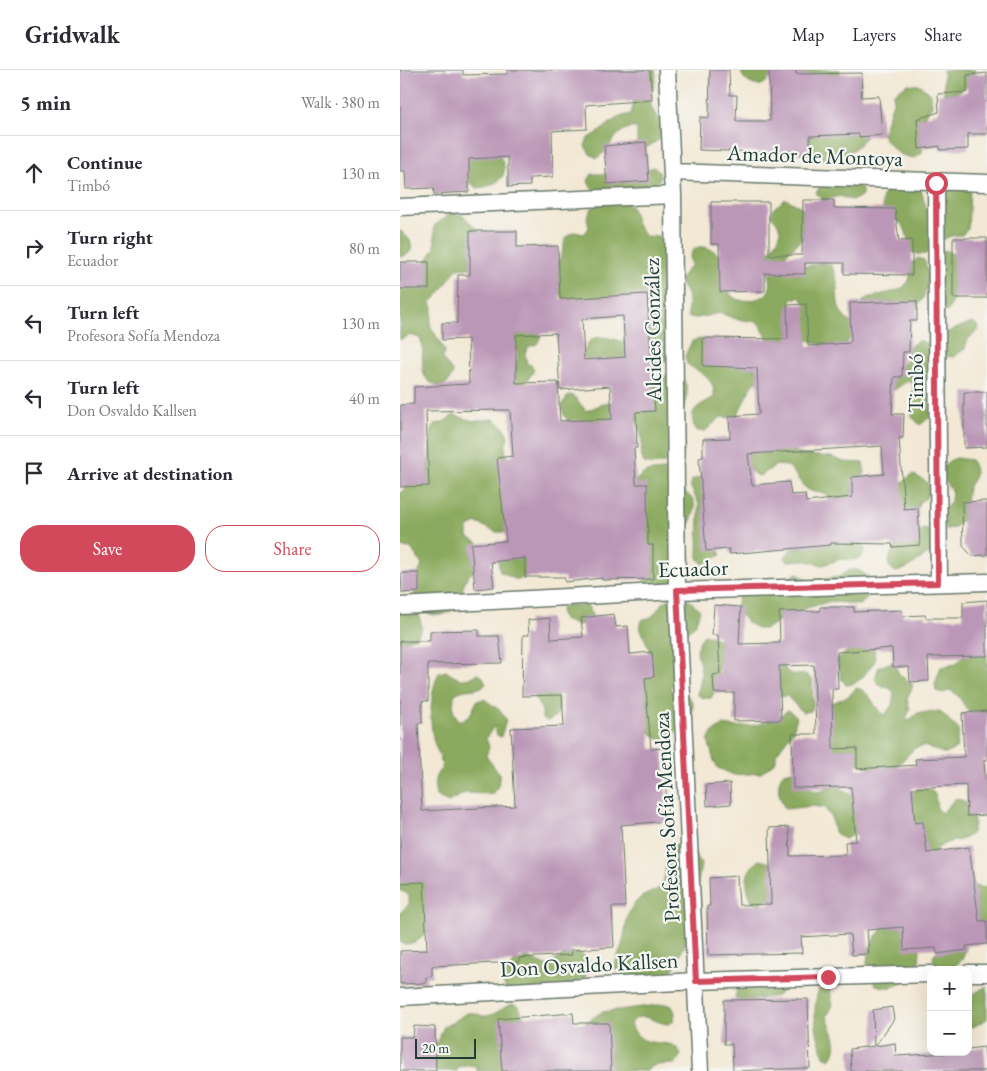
<!DOCTYPE html>
<meta charset="utf-8">
<style>
:root{--surface:#fff;--page:#f7f7f7;--text:#2b2b33;--muted:#7c7c81;--line:#e1e1e2;--accent:#d1495b}
body{margin:0;font-family:"EB Garamond",serif;background:var(--page);color:var(--text)}
.controls{position:absolute;right:15px;bottom:15px;display:grid;overflow:hidden;border-radius:10px;box-shadow:0 5px 20px #0002}
.controls button{width:45px;height:45px;display:grid;place-items:center;padding:0;border:0;border-bottom:1px solid var(--line);background:var(--surface);color:var(--text);font:25px sans-serif}
.scale{position:absolute;left:15px;bottom:12px;width:61px;box-sizing:border-box;padding-left:5px;border:2px solid #1f3d34;border-top:0;font-size:14px;line-height:18px;white-space:nowrap;color:#1f3d34;-webkit-text-stroke:4px #f6f6f2;paint-order:stroke}
.stop{position:absolute;width:15px;height:15px;margin:-11px;border:4px solid #d1495b;border-radius:50%;background:#fff}
.stop.end{background:#d1495b;border-color:#fff;box-shadow:0 1px 5px #0008}
.list{margin:0;padding:0;list-style:none}
h2{display:flex;justify-content:space-between;align-items:center;height:65px;margin:0;padding:0 20px;font-size:21px}
h2 small{font-size:16px;font-weight:400;color:var(--muted)}
.list li{display:grid;grid-template-columns:32px 1fr auto;gap:15px;align-items:center;box-sizing:border-box;height:75px;padding:0 20px;border-top:1px solid var(--line)}
.list b{display:block;font-size:19px;white-space:nowrap}
.list p{margin:0;font-size:16px;white-space:nowrap;color:var(--muted)}
.list em{font-size:16px;font-style:normal;color:var(--muted)}
.actions{display:flex;gap:10px;padding:15px 20px}
.actions a{flex:1;padding:11px 0;border:1px solid var(--accent);border-radius:20px;text-align:center;font-size:18px;color:var(--accent)}
.actions .main{background:var(--accent);color:#fff}
.icon{flex:none;width:28px;height:28px;fill:none;stroke:currentColor;stroke-width:2;stroke-linecap:round;stroke-linejoin:round}
.map{position:relative;flex:none;width:587px;height:1001px;overflow:hidden}
header{display:flex;align-items:center;gap:30px;box-sizing:border-box;height:70px;padding:0 25px;background:var(--surface);border-bottom:1px solid var(--line)}
header strong{font-size:24px}
nav{display:flex;gap:28px;margin-inline-start:auto;font-size:18px}
main{display:flex}
aside{flex:1;background:var(--surface)}
.map>svg:first-child{display:block}
.forest{fill:#8baa5e;stroke:#557449}
.building{fill:#bb97b7;fill-rule:evenodd}
.lines{fill:none;stroke-linecap:round;stroke-linejoin:round}
.street-casing{stroke:#69796c;stroke-width:19}
.street{stroke:#fff;stroke-width:16}
.route{stroke:#d1495b;stroke-width:6}
.labels{text-anchor:middle;stroke-width:4.5;stroke-linejoin:round;paint-order:stroke}
.street-label{font-size:22px;fill:#1f3d34;stroke:#f6f6f2}
</style>
<header>
<strong>Gridwalk</strong>
<nav><a>Map</a><a>Layers</a><a>Share</a></nav>
</header>
<main>
<aside>
<h2>5 min<small>Walk · 380 m</small></h2>
<ul class="list">
<li><svg class="icon" aria-label="ahead" viewBox="0 0 24 24"><path d="M12 20V5M6 11l6-6 6 6"/></svg><div><b>Continue</b><p>Timbó</p></div><em>130 m</em></li>
<li><svg class="icon" aria-label="right" viewBox="0 0 24 24"><path d="M7 20v-9h11M14 6l5 5-5 5"/></svg><div><b>Turn right</b><p>Ecuador</p></div><em>80 m</em></li>
<li><svg class="icon" aria-label="left" viewBox="0 0 24 24"><path d="M17 20v-9H6M10 6l-5 5 5 5"/></svg><div><b>Turn left</b><p>Profesora Sofía Mendoza</p></div><em>130 m</em></li>
<li><svg class="icon" aria-label="left" viewBox="0 0 24 24"><path d="M17 20v-9H6M10 6l-5 5 5 5"/></svg><div><b>Turn left</b><p>Don Osvaldo Kallsen</p></div><em>40 m</em></li>
<li><svg class="icon" aria-label="arrive" viewBox="0 0 24 24"><path d="M6 21V4h12l-3 4 3 4H6"/></svg><div><b>Arrive at destination</b></div></li>
</ul>
<div class="actions"><a class="main">Save</a><a>Share</a></div>
</aside>
<div class="map">
<svg width="587" height="1001" viewBox="0 0 587 1001">
<rect width="100%" height="100%" fill="#f6f6f2"/>
<filter id="ink" filterUnits="userSpaceOnUse"><feTurbulence type="fractalNoise" baseFrequency=".02" numOctaves="2"/><feDisplacementMap in="SourceGraphic" scale="10" xChannelSelector="R" yChannelSelector="G"/><feConvolveMatrix kernelMatrix="1 2 1 2 8 2 1 2 1" color-interpolation-filters="sRGB"/></filter>
<filter id="wash" filterUnits="userSpaceOnUse"><feTurbulence type="fractalNoise" baseFrequency=".0096" numOctaves="4" result="noise"/><feDisplacementMap in="SourceGraphic" scale="20" xChannelSelector="R" yChannelSelector="G"/><feGaussianBlur stdDeviation="1.12" result="paint"/><feColorMatrix in="noise" values="0 0 0 0 0 0 0 0 0 0 0 0 0 0 0 0 0 1.4 0 .05"/><feComposite in="paint" operator="in"/></filter>
<g filter="url(#wash)">
<rect width="100%" height="100%" fill="#f2e8d4"/>
<path class="forest" d="M 231,0 L 255,0 C 259,11 248,23 251,35 C 255,50 265,46 263,67 L 246,78 L 237,73 L 237,58 C 216,55 212,79 197,88 L 190,84 L 185,76 L 188,68 C 207,60 210,47 231,44 L 234,32 L 230,23 Z
M 341,0 L 375,0 C 371,4 369,9 365,13 C 356,20 341,10 341,0 Z
M 393,0 L 440,0 L 439,6 L 468,63 C 458,79 447,84 430,92 L 421,88 L 410,78 Z
M 543,0 L 575,0 C 569,17 563,23 544,24 Z
M 508,14 L 520,15 L 531,24 L 532,36 L 525,45 L 522,83 L 515,88 C 497,86 492,79 482,65 L 494,29 L 493,24 Z
M 64,34 C 72,48 80,61 88,74 C 92,81 100,85 103,92 C 110,110 90,117 77,118 L 61,105 Z
M 254,97 L 259,101 L 260,108 L 255,115 L 196,122 L 191,118 L 188,111 L 192,104 C 213,104 234,104 254,97 Z
M 514,111 L 521,120 L 528,144 L 542,119 L 570,120 L 568,159 L 562,165 C 555,165 549,166 542,170 C 529,177 530,190 512,182 C 508,175 508,166 505,159 C 495,141 473,149 486,117 Z
M 456,114 L 462,119 L 462,125 C 454,132 449,130 440,126 L 423,130 L 416,123 L 420,116 L 434,115 L 441,118 Z
M 386,129 L 405,139 L 402,169 L 385,185 L 392,199 L 423,193 L 431,195 C 446,220 426,235 453,255 L 454,264 L 444,276 L 429,278 L 406,269 L 403,240 L 406,234 L 399,227 L 391,229 L 394,266 L 350,319 L 336,348 L 321,347 L 304,362 L 295,360 C 288,337 297,338 314,327 C 316,308 300,303 287,294 L 285,286 L 292,271 L 301,269 L 359,301 L 368,269 L 358,252 L 336,249 L 320,243 L 297,248 L 288,247 C 287,241 288,236 288,230 C 286,211 269,219 292,194 L 289,188 C 292,182 294,176 302,177 C 332,180 318,213 332,226 C 337,231 343,231 350,230 C 380,227 369,206 366,186 C 378,169 388,163 371,145 L 375,137 Z
M 203,131 L 227,131 C 239,145 231,152 247,167 L 258,166 C 271,184 262,195 261,215 L 268,223 L 269,289 L 257,296 L 189,292 L 183,285 C 185,282 186,276 188,273 C 197,261 220,271 231,275 L 248,264 L 253,250 L 247,237 L 166,234 C 151,208 153,210 162,183 C 166,172 161,168 174,162 L 184,164 L 189,158 L 187,147 L 192,138 Z
M 51,143 L 62,145 L 75,157 L 78,192 L 69,198 L 57,199 C 47,210 43,222 31,232 L 33,238 L 30,255 L 45,281 L 43,289 L 53,303 L 48,312 L 42,316 C 12,312 28,286 20,268 L 10,265 L 0,270 L 0,220 L 11,214 L 35,178 L 34,156 Z
M 0,160 L 10,170 L 12,179 L 8,184 L 0,187 Z
M 545,180 L 558,187 C 559,211 559,222 547,242 L 536,235 L 539,184 Z
M 518,188 L 524,190 C 531,206 528,228 514,239 L 466,237 L 463,231 C 473,222 500,226 508,212 C 511,208 510,199 512,193 Z
M 572,252 L 577,255 L 579,260 L 567,270 L 565,279 L 553,287 L 545,286 L 538,271 L 548,262 Z
M 140,261 L 141,266 L 137,274 L 128,277 L 125,283 L 127,294 L 131,295 L 134,299 L 132,304 L 114,326 L 118,282 L 109,266 Z
M 519,270 L 530,275 L 530,347 L 520,355 L 512,347 L 513,314 L 509,310 L 494,320 L 491,317 L 493,303 L 506,290 L 507,278 Z
M 271,303 C 277,305 284,308 286,315 C 290,325 282,335 282,346 C 281,358 286,369 284,381 C 272,391 260,398 244,393 L 241,386 L 242,368 L 236,348 L 237,338 L 253,312 Z
M 169,325 L 174,326 L 186,341 L 205,333 L 214,332 L 212,356 L 168,351 L 164,345 L 162,334 Z
M 54,345 L 73,351 L 94,349 L 104,358 L 108,366 L 105,379 L 110,398 L 102,439 L 107,446 L 105,462 L 96,462 L 77,453 L 68,457 L 68,467 L 78,473 C 79,485 79,492 72,502 C 70,505 66,508 65,511 C 61,519 64,529 57,536 C 41,554 13,544 14,520 C 14,511 19,503 22,495 L 11,478 L 0,477 L 0,423 L 6,417 L 15,415 L 28,403 L 32,359 L 35,354 L 42,353 Z
M 393,381 L 403,385 L 431,387 L 444,392 L 463,393 L 465,402 L 462,409 L 452,417 L 450,432 L 431,430 L 426,423 C 400,423 403,411 388,396 L 376,395 L 360,406 C 347,403 347,394 347,382 Z
M 556,388 L 571,390 C 581,411 570,407 567,423 C 566,431 566,439 565,447 L 555,458 L 545,459 L 542,444 L 551,431 L 552,422 L 545,411 L 542,399 L 549,391 Z
M 262,400 L 272,401 C 276,408 280,416 285,422 C 287,424 292,428 293,430 C 302,448 273,461 290,487 L 288,496 L 271,516 L 242,519 C 243,507 250,501 253,490 L 249,483 L 234,414 C 241,402 248,401 262,400 Z
M 513,404 L 527,412 L 530,418 L 526,428 L 519,432 L 518,438 L 501,449 L 496,417 Z
M 304,406 L 312,467 L 321,485 L 303,494 L 298,488 L 299,434 L 290,416 L 292,410 Z
M 523,459 L 528,460 L 534,468 L 531,483 C 517,489 510,500 495,502 L 489,496 C 487,476 509,470 523,459 Z
M 424,469 L 461,471 L 465,480 L 462,487 L 453,490 L 441,489 L 423,495 L 404,490 L 387,491 L 385,487 L 392,478 L 412,478 Z
M 128,487 L 125,506 L 121,509 L 115,509 L 100,502 L 98,491 Z
M 449,500 L 458,500 L 468,506 L 473,521 L 460,535 L 431,531 L 390,543 L 366,559 L 357,559 L 347,552 L 336,539 L 340,519 L 374,521 L 396,503 L 410,511 L 439,507 Z
M 274,527 L 289,530 L 300,540 L 295,555 L 280,567 L 276,612 L 270,617 L 273,624 L 288,626 L 293,633 L 292,647 L 273,666 L 259,670 C 242,658 246,654 247,636 C 248,630 243,624 243,617 C 243,606 249,594 249,582 C 249,570 235,561 243,549 C 256,548 255,541 262,534 C 265,531 270,529 274,527 Z
M 172,535 L 188,536 L 192,544 L 191,551 L 177,555 L 163,550 L 160,540 L 164,536 Z
M 0,543 L 18,543 L 22,557 L 17,567 L 0,572 Z
M 305,564 L 320,570 L 322,578 L 318,596 L 318,615 L 311,628 L 303,628 L 297,624 C 299,618 301,611 301,604 C 301,587 290,581 305,564 Z
M 367,573 L 373,575 L 387,602 L 395,605 L 406,604 L 412,610 L 413,636 L 411,641 L 402,642 L 387,626 L 377,627 L 361,578 Z
M 587,578 L 587,646 C 559,647 569,630 550,620 L 543,623 L 536,621 L 535,614 L 541,597 L 556,594 L 570,579 Z
M 451,579 L 474,579 L 475,591 C 467,601 460,615 446,615 L 441,608 L 437,589 Z
M 493,592 L 500,605 L 513,615 L 507,629 L 510,640 L 506,648 L 508,651 L 518,643 L 540,641 L 559,660 L 556,678 L 546,684 L 524,676 L 515,678 L 493,700 L 473,699 L 433,684 L 430,654 L 433,646 L 432,633 L 449,626 L 456,618 C 473,621 472,639 485,645 L 492,635 L 494,622 C 485,613 469,619 479,597 Z
M 46,601 C 58,610 65,612 77,604 L 83,607 L 86,614 C 75,623 65,616 54,625 L 53,641 L 59,651 L 69,647 L 77,631 L 84,629 L 101,641 L 106,650 L 101,667 L 97,665 L 94,656 L 86,668 L 89,677 L 86,686 L 100,705 L 98,716 L 92,724 L 65,723 L 48,732 L 36,726 C 34,714 33,707 42,698 C 42,688 37,682 34,672 C 29,654 30,619 39,603 Z
M 156,620 C 159,634 164,644 147,651 L 142,648 L 142,640 L 132,624 Z
M 388,640 L 397,647 L 393,661 L 376,684 L 376,691 L 361,703 L 334,705 L 318,698 L 314,691 L 308,670 L 313,662 L 324,655 C 345,660 372,653 388,640 Z
M 392,701 L 407,718 L 419,722 L 429,718 L 439,717 L 455,728 L 456,764 L 444,769 L 434,762 L 432,749 L 425,738 L 413,736 L 385,739 C 379,726 375,716 383,703 Z
M 518,719 L 531,720 L 535,724 L 537,738 L 542,743 L 556,728 C 573,732 577,748 572,763 C 558,776 550,765 534,782 L 527,781 L 504,738 L 510,725 Z
M 278,774 L 291,777 L 301,794 L 290,863 L 274,898 L 264,908 L 229,912 L 215,898 C 216,888 221,881 223,871 C 227,854 225,842 239,829 C 245,823 257,823 262,814 C 269,801 260,778 278,774 Z
M 359,790 L 368,792 L 377,799 L 375,826 L 359,834 L 351,830 C 345,813 344,802 359,790 Z
M 0,792 L 24,808 L 30,858 C 22,868 14,877 0,873 L 0,843 L 9,834 L 9,825 L 0,820 Z
M 574,816 L 587,818 L 587,860 L 568,872 L 562,890 L 556,895 L 537,896 L 533,889 L 534,884 L 541,878 Z
M 501,848 L 513,873 L 520,879 L 519,896 C 503,911 499,922 476,915 C 473,909 466,899 467,893 C 468,871 481,856 501,848 Z
M 179,883 L 188,889 L 190,897 L 184,909 L 124,929 L 109,926 L 101,908 L 115,892 L 127,888 L 147,896 L 163,886 Z
M 379,913 L 382,920 L 377,926 L 341,931 L 335,928 L 337,919 Z
M 429,916 L 433,935 L 427,946 C 431,960 442,976 430,989 L 424,986 C 416,965 411,940 419,919 Z
M 587,916 L 587,949 L 573,957 L 568,955 L 568,927 Z
M 112,934 L 119,936 L 123,947 L 121,956 L 102,1001 L 77,1001 L 76,995 L 58,997 L 57,1001 L 29,1001 L 29,979 L 35,977 L 44,956 C 56,953 60,945 68,943 C 75,941 80,947 87,946 C 97,944 103,937 112,934 Z
M 266,934 L 272,936 L 275,943 L 274,950 L 269,954 C 256,954 240,938 231,954 C 242,986 274,962 281,985 L 275,994 L 255,995 L 245,1001 L 198,1001 L 184,959 L 185,953 L 202,942 Z"/>
<g id="blocks">
<path class="building" d="M 0,0 L 63,0 L 63,5 L 107,4 L 107,0 L 250,0 L 252,30 L 186,35 L 187,59 L 152,61 L 153,107 L 130,108 L 130,116 L 108,117 L 108,87 L 69,89 L 69,122 L 34,124 L 33,118 L 6,119 L 5,101 L 0,101 Z
M 310,0 L 329,0 L 330,25 L 337,25 L 336,51 L 370,51 L 369,0 L 396,0 L 396,4 L 462,3 L 461,27 L 479,26 L 482,65 L 459,67 L 459,64 L 410,66 L 410,84 L 299,80 L 300,47 L 309,48 Z
M 587,3 L 587,64 L 568,64 L 568,79 L 540,80 L 540,76 L 519,79 L 517,49 L 539,42 L 538,24 L 567,22 L 567,5 Z
M 246,72 L 249,111 L 207,114 L 204,76 Z
M 403,130 L 434,130 L 434,138 L 495,139 L 499,171 L 512,170 L 512,205 L 444,204 L 444,193 L 405,193 L 405,204 L 365,203 L 365,221 L 320,222 L 319,174 L 311,174 L 311,132 L 369,132 L 369,185 L 402,185 Z
M 70,161 L 117,161 L 117,177 L 158,176 L 160,229 L 247,224 L 255,341 L 236,342 L 237,378 L 234,378 L 236,414 L 247,414 L 248,475 L 253,475 L 253,509 L 202,510 L 202,508 L 165,512 L 164,507 L 125,507 L 125,488 L 91,492 L 94,517 L 75,519 L 71,474 L 106,471 L 97,388 L 113,386 L 110,340 L 26,341 L 29,416 L 0,417 L 0,335 L 14,334 L 14,317 L 69,314 L 68,269 L 42,270 L 42,253 L 57,253 L 58,205 L 70,205 ZM 223,246 L 225,287 L 184,290 L 182,249 ZM 156,263 L 160,320 L 210,316 L 212,349 L 160,351 L 158,312 L 116,313 L 116,265 Z
M 553,168 L 587,168 L 587,228 L 553,228 Z
M 0,192 L 29,192 L 29,219 L 0,219 Z
M 517,231 L 517,251 L 510,251 L 509,282 L 503,282 L 502,307 L 494,307 L 492,344 L 504,344 L 503,368 L 499,368 L 504,439 L 518,438 L 520,475 L 493,477 L 492,474 L 431,473 L 431,475 L 330,484 L 329,479 L 306,481 L 299,388 L 303,387 L 303,369 L 330,368 L 329,346 L 359,344 L 357,298 L 303,296 L 303,268 L 388,269 L 387,235 L 406,234 L 408,276 L 449,273 L 451,270 L 450,233 ZM 482,376 L 484,404 L 452,407 L 452,427 L 406,432 L 405,424 L 391,425 L 389,412 L 352,415 L 348,384 Z
M 564,322 L 587,322 L 587,377 L 564,378 Z
M 587,431 L 587,485 L 572,486 L 563,476 L 562,432 Z
M 1,503 L 19,503 L 19,522 L 2,523 Z
M 587,530 L 587,586 L 528,587 L 529,611 L 510,612 L 509,597 L 493,597 L 492,578 L 437,582 L 438,619 L 432,619 L 433,679 L 457,678 L 457,699 L 516,695 L 515,689 L 564,687 L 562,643 L 587,641 L 587,690 L 584,690 L 587,745 L 567,746 L 566,715 L 512,718 L 515,753 L 523,752 L 527,783 L 569,777 L 579,851 L 587,851 L 587,874 L 566,876 L 567,880 L 537,884 L 536,878 L 504,880 L 503,857 L 467,860 L 469,884 L 452,885 L 450,864 L 401,867 L 402,883 L 308,885 L 307,836 L 310,836 L 309,808 L 337,806 L 339,835 L 371,834 L 369,758 L 389,757 L 390,786 L 446,785 L 445,772 L 456,771 L 451,717 L 393,718 L 392,664 L 416,664 L 414,595 L 379,596 L 381,650 L 334,651 L 334,623 L 314,623 L 313,605 L 320,604 L 318,565 L 312,565 L 314,535 L 341,537 L 339,574 L 380,573 L 379,542 L 420,541 L 420,537 L 454,537 L 454,542 L 502,540 L 503,546 L 525,545 L 526,548 L 563,548 L 563,532 Z
M 214,544 L 216,557 L 228,556 L 230,584 L 252,582 L 254,607 L 245,608 L 251,679 L 263,678 L 268,751 L 221,755 L 225,837 L 212,837 L 214,877 L 171,880 L 172,885 L 119,888 L 119,892 L 32,896 L 32,906 L 26,907 L 26,913 L 0,914 L 0,881 L 27,880 L 24,812 L 0,813 L 0,571 L 30,571 L 30,561 L 79,560 L 79,566 L 99,566 L 102,593 L 28,594 L 28,631 L 22,631 L 22,653 L 18,653 L 22,741 L 115,736 L 111,658 L 164,656 L 162,625 L 122,626 L 123,565 L 129,565 L 128,550 L 150,548 L 151,569 L 183,567 L 181,548 Z
M 330,713 L 331,734 L 307,736 L 306,715 Z
M 408,929 L 410,998 L 333,1001 L 332,974 L 324,974 L 324,930 Z
M 492,937 L 494,949 L 475,976 L 495,973 L 496,986 L 568,982 L 568,979 L 584,977 L 586,1001 L 451,1001 L 450,979 L 474,976 L 473,940 Z
M 173,943 L 174,953 L 209,953 L 211,1001 L 102,1001 L 98,949 Z
M 14,956 L 35,957 L 36,1001 L 0,1001 L 0,967 L 13,967 Z"/>
</g>
</g>
<g filter="url(#ink)">
<use href="#blocks" fill-opacity="0" stroke="#69796c" stroke-width="1"/>
<g class="lines">
<defs>
<path id="street" d="M 267,0 L 273,125 L 277,521 L 300,1001
M 272,102 L 587,113
M 536,113 L 539,513
M 0,137 L 273,125
M 0,536 L 277,521 L 587,512
M 568,903 L 587,903
M 0,927 L 296,911 L 531,904"/>
</defs>
<use href="#street" class="street-casing"/>
<use href="#street" class="street"/>
</g>
</g>
<g class="lines" filter="url(#ink)">
<path class="route" d="M 428,907 L 296,911 L 277,520 L 538,513 L 536,113"/>
</g>
<g class="labels">
<g class="street-label">
<text transform="translate(415 85) rotate(2)" y="8">Amador de Montoya</text>
<text transform="translate(252 260) rotate(-91)" y="8">Alcides González</text>
<text transform="translate(515 313) rotate(-90)" y="8">Timbó</text>
<text transform="translate(293 498) rotate(-2)" y="8">Ecuador</text>
<text transform="translate(266 747) rotate(-93)" y="8">Profesora Sofía Mendoza</text>
<text transform="translate(189 894) rotate(-3)" y="8">Don Osvaldo Kallsen</text>
</g>
</g>
</svg>
<div class="controls">
<button>+</button>
<button>−</button>
</div>
<div class="scale">20 m</div>
<div class="stop" style="left:536px;top:113px"></div>
<div class="stop end" style="left:428px;top:907px"></div>
</div>
</main>
